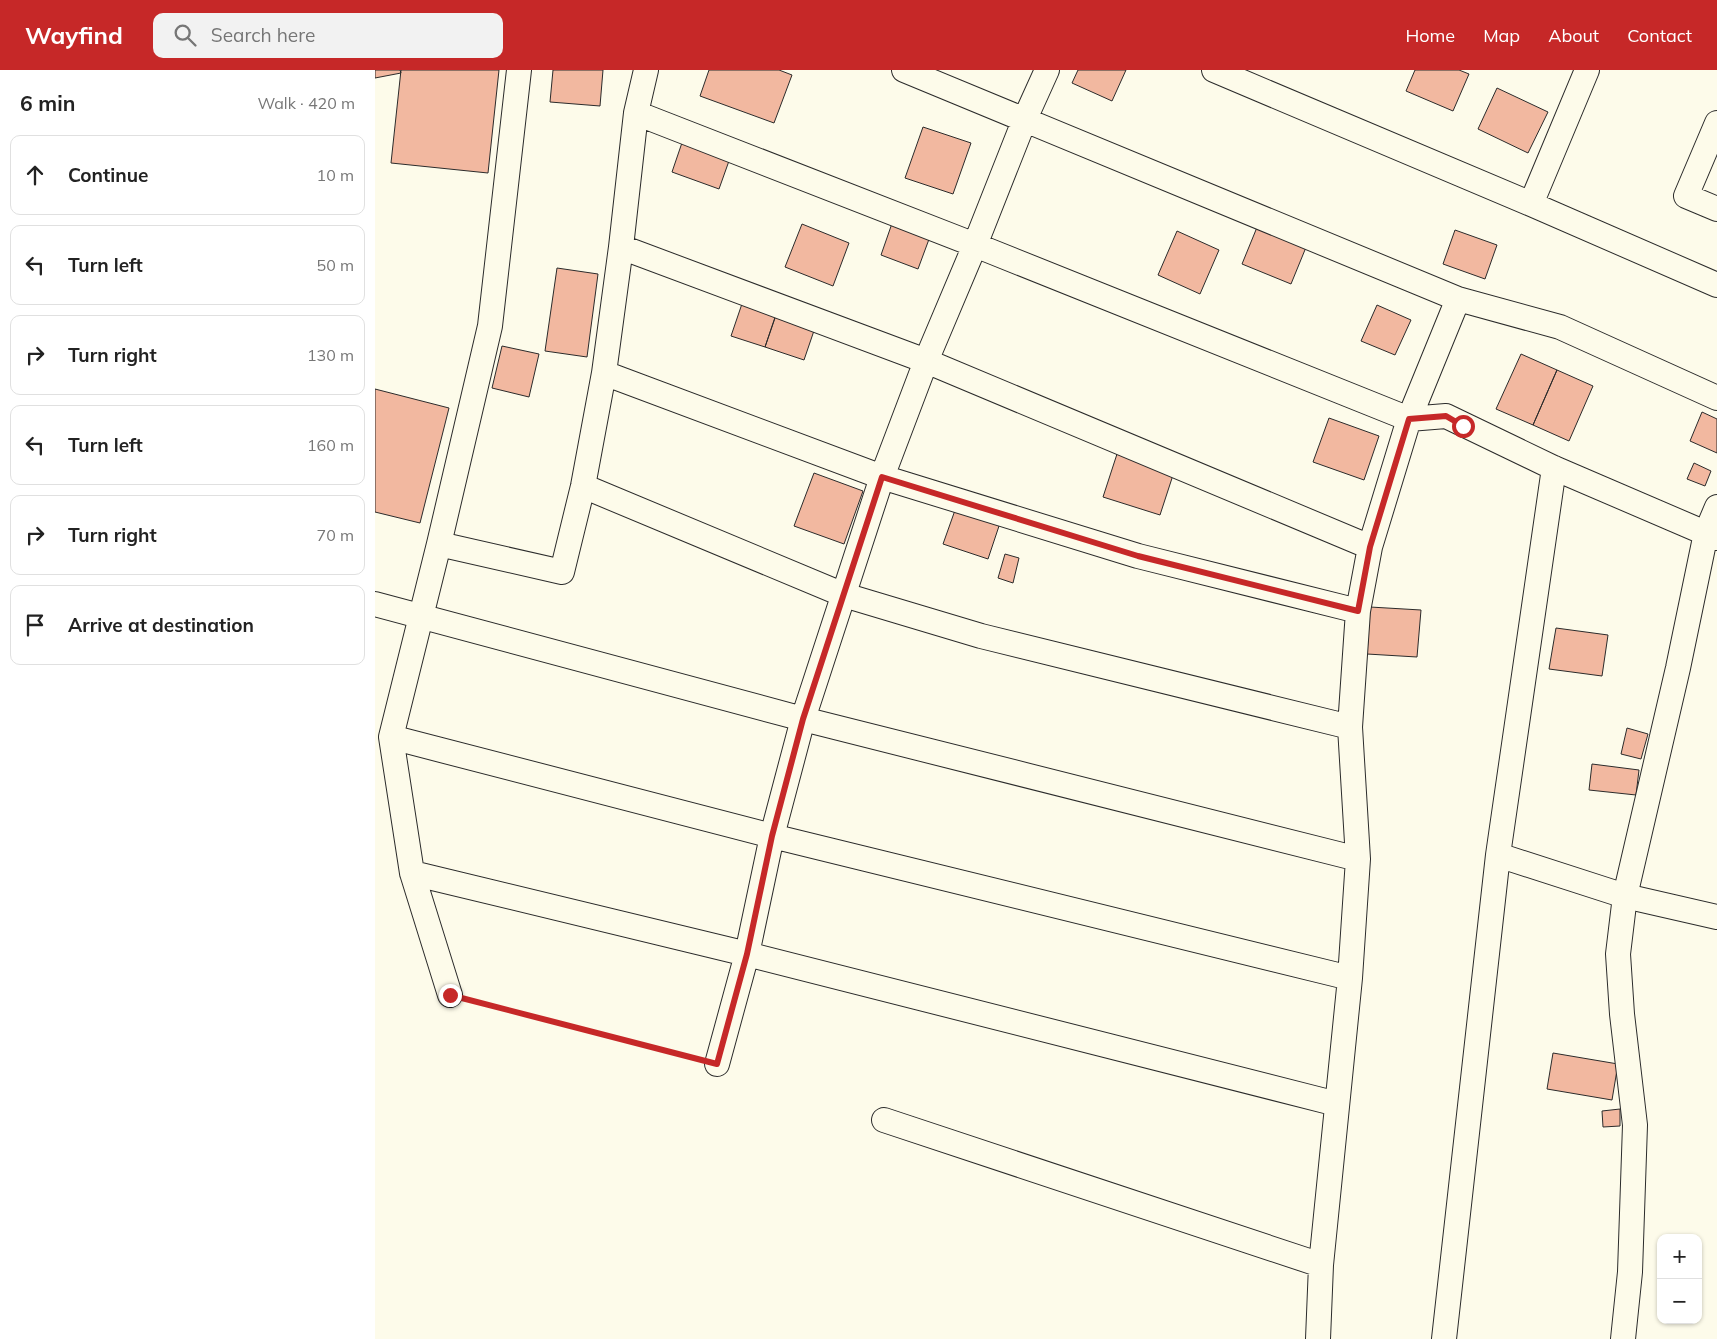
<!DOCTYPE html>
<meta charset="utf-8">
<style>
:root{--surface:#fff;--page:#f2f2f2;--text:#222;--muted:#767676;--line:#e0e0e0;--accent:#c62828}
body{margin:0;font-family:Mulish,sans-serif;background:var(--page);color:var(--text)}
.controls{position:absolute;right:15px;bottom:15px;display:grid;overflow:hidden;border-radius:10px;box-shadow:0 1px 4px #0004}
.controls button{width:45px;height:45px;display:grid;place-items:center;padding:0;border:0;border-bottom:1px solid var(--line);background:var(--surface);color:var(--text);font:25px sans-serif}
.stop{position:absolute;width:15px;height:15px;margin:-11px;border:4px solid #c62828;border-radius:50%;background:#fff}
.stop.end{background:#c62828;border-color:#fff;box-shadow:0 1px 5px #0008}
.list{margin:0;padding:0;list-style:none}
h2{display:flex;justify-content:space-between;align-items:center;height:65px;margin:0;padding:0 20px;font-size:21px}
h2 small{font-size:16px;font-weight:400;color:var(--muted)}
.list li{display:grid;grid-template-columns:32px 1fr auto;gap:15px;align-items:center;box-sizing:border-box;height:80px;margin:0 10px 10px;padding:0 10px;border:1px solid var(--line);border-radius:10px}
.list b{display:block;font-size:19px;white-space:nowrap}
.list em{font-size:16px;font-style:normal;color:var(--muted)}
.icon{flex:none;width:28px;height:28px;fill:none;stroke:currentColor;stroke-width:2;stroke-linecap:round;stroke-linejoin:round}
.map{position:relative;flex:none;width:1342px;height:1269px;overflow:hidden}
header{display:flex;align-items:center;gap:30px;box-sizing:border-box;height:70px;padding:0 25px;background:var(--accent);color:#fff}
header strong{font-size:24px}
nav{display:flex;gap:28px;margin-inline-start:auto;font-size:18px}
.search{width:350px;height:45px;background:var(--page);display:flex;align-items:center;gap:12px;box-sizing:border-box;padding:0 18px;border-radius:10px;color:var(--muted);font-size:19px}
main{display:flex}
aside{flex:1;background:var(--surface)}
.map>svg:first-child{display:block}
.building{fill:#f2b8a0;stroke:#2b2b2b}
.lines{fill:none;stroke-linecap:round;stroke-linejoin:round}
.minor-casing{stroke:#2b2b2b;stroke-width:26}
.path{stroke:#6a6964;stroke-width:3;stroke-dasharray:4 2.5;stroke-linecap:butt}
.minor{stroke:#fdfbea;stroke-width:24}
.route{stroke:#c62828;stroke-width:6}
</style>
<header>
<strong>Wayfind</strong>
<div class="search"><svg class="icon" aria-label="search" viewBox="0 0 24 24"><circle cx="10" cy="10" r="6"/><path d="M15 15l6 6"/></svg>Search here</div>
<nav><a>Home</a><a>Map</a><a>About</a><a>Contact</a></nav>
</header>
<main>
<aside>
<h2>6 min<small>Walk · 420 m</small></h2>
<ul class="list">
<li><svg class="icon" aria-label="ahead" viewBox="0 0 24 24"><path d="M12 20V5M6 11l6-6 6 6"/></svg><div><b>Continue</b></div><em>10 m</em></li>
<li><svg class="icon" aria-label="left" viewBox="0 0 24 24"><path d="M17 20v-9H6M10 6l-5 5 5 5"/></svg><div><b>Turn left</b></div><em>50 m</em></li>
<li><svg class="icon" aria-label="right" viewBox="0 0 24 24"><path d="M7 20v-9h11M14 6l5 5-5 5"/></svg><div><b>Turn right</b></div><em>130 m</em></li>
<li><svg class="icon" aria-label="left" viewBox="0 0 24 24"><path d="M17 20v-9H6M10 6l-5 5 5 5"/></svg><div><b>Turn left</b></div><em>160 m</em></li>
<li><svg class="icon" aria-label="right" viewBox="0 0 24 24"><path d="M7 20v-9h11M14 6l5 5-5 5"/></svg><div><b>Turn right</b></div><em>70 m</em></li>
<li><svg class="icon" aria-label="arrive" viewBox="0 0 24 24"><path d="M6 21V4h12l-3 4 3 4H6"/></svg><div><b>Arrive at destination</b></div></li>
</ul>
</aside>
<div class="map">
<svg width="1342" height="1269" viewBox="0 0 1342 1269">
<rect width="100%" height="100%" fill="#fdfbea"/>
<path class="building" d="M 0,0 L 25,0 L 26,3 L 0,8 Z
M 26,0 L 124,0 L 113,103 L 16,93 Z
M 178,0 L 228,0 L 225,36 L 175,32 Z
M 334,0 L 404,0 L 417,5 L 399,53 L 325,26 Z
M 703,0 L 751,0 L 737,31 L 697,13 Z
M 1040,0 L 1084,0 L 1094,4 L 1078,41 L 1031,21 Z
M 1122,18 L 1173,42 L 1153,83 L 1103,59 Z
M 548,57 L 596,73 L 578,124 L 530,108 Z
M 312,58 L 360,74 L 344,119 L 297,102 Z
M 522,139 L 560,153 L 543,199 L 506,185 Z
M 885,150 L 934,170 L 916,214 L 867,194 Z
M 427,154 L 474,173 L 458,216 L 410,197 Z
M 1080,160 L 1122,175 L 1110,209 L 1068,194 Z
M 802,161 L 844,180 L 825,224 L 783,205 Z
M 182,198 L 223,204 L 212,287 L 170,281 Z
M 371,222 L 405,233 L 390,277 L 356,266 Z
M 405,233 L 444,246 L 429,290 L 390,277 Z
M 1002,235 L 1036,250 L 1020,285 L 986,271 Z
M 127,276 L 164,284 L 154,327 L 117,318 Z
M 1146,284 L 1182,300 L 1158,355 L 1121,339 Z
M 1182,300 L 1218,316 L 1194,371 L 1158,355 Z
M 0,319 L 74,338 L 45,453 L 0,442 Z
M 1327,342 L 1342,349 L 1342,383 L 1315,371 Z
M 954,348 L 1004,366 L 989,410 L 938,392 Z
M 742,384 L 799,402 L 785,445 L 728,427 Z
M 1319,393 L 1336,401 L 1330,416 L 1312,409 Z
M 439,403 L 488,421 L 469,474 L 419,456 Z
M 584,429 L 628,444 L 613,489 L 568,474 Z
M 630,484 L 644,488 L 638,513 L 623,508 Z
M 995,537 L 1046,540 L 1042,587 L 992,584 Z
M 1181,558 L 1233,565 L 1227,606 L 1174,599 Z
M 1252,658 L 1273,664 L 1266,689 L 1246,684 Z
M 1217,694 L 1264,700 L 1261,725 L 1214,720 Z
M 1178,983 L 1243,994 L 1237,1030 L 1172,1019 Z
M 1245,1039 L 1245,1056 L 1228,1057 L 1227,1041 Z"/>
<g class="lines">
<defs>
<path id="minor" d="M 529,0 L 1083,229 L 1185,257 L 1342,328
M 839,0 L 1156,134 L 1342,215
M 261,43 L 600,175 L 1034,349 L 1071,346 L 1179,398 L 1342,468
M 1342,53 L 1311,126 L 1342,139
M 1156,134 L 1212,0
M 246,177 L 551,291 L 995,477
M 229,303 L 507,407 L 763,486 L 983,541
M 208,416 L 469,525 L 606,566 L 975,657
M 64,474 L 187,502 L 208,416 L 229,303 L 246,177 L 261,43 L 271,0
M 0,534 L 428,649 L 983,789
M 16,667 L 397,766 L 975,908
M 1123,785 L 1250,826 L 1342,847
M 37,803 L 372,884 L 962,1034
M 75,925 L 37,803 L 16,667 L 64,474 L 115,256 L 144,0
M 342,994 L 372,884 L 397,766 L 428,649 L 507,407 L 551,291 L 600,175 L 649,51 L 672,0
M 509,1050 L 946,1195
M 943,1269 L 946,1195 L 975,908 L 983,789 L 975,657 L 983,541 L 995,477 L 1034,349 L 1083,229
M 1069,1269 L 1123,785 L 1179,398
M 1248,1269 L 1255,1202 L 1260,1055 L 1247,944 L 1243,884 L 1250,826 L 1303,598 L 1331,463 L 1342,437"/>
</defs>
<use href="#minor" class="minor-casing"/>
<path class="path" d="M 99,931 L 318,988"/>
<use href="#minor" class="minor"/>
</g>
<g class="lines">
<path class="route" d="M 75,925 L 342,994 L 372,884 L 397,766 L 428,649 L 507,407 L 763,486 L 983,541 L 995,477 L 1034,349 L 1071,346 L 1088,356"/>
</g>
</svg>
<div class="controls">
<button>+</button>
<button>−</button>
</div>
<div class="stop" style="left:1088px;top:356px"></div>
<div class="stop end" style="left:75px;top:925px"></div>
</div>
</main>
